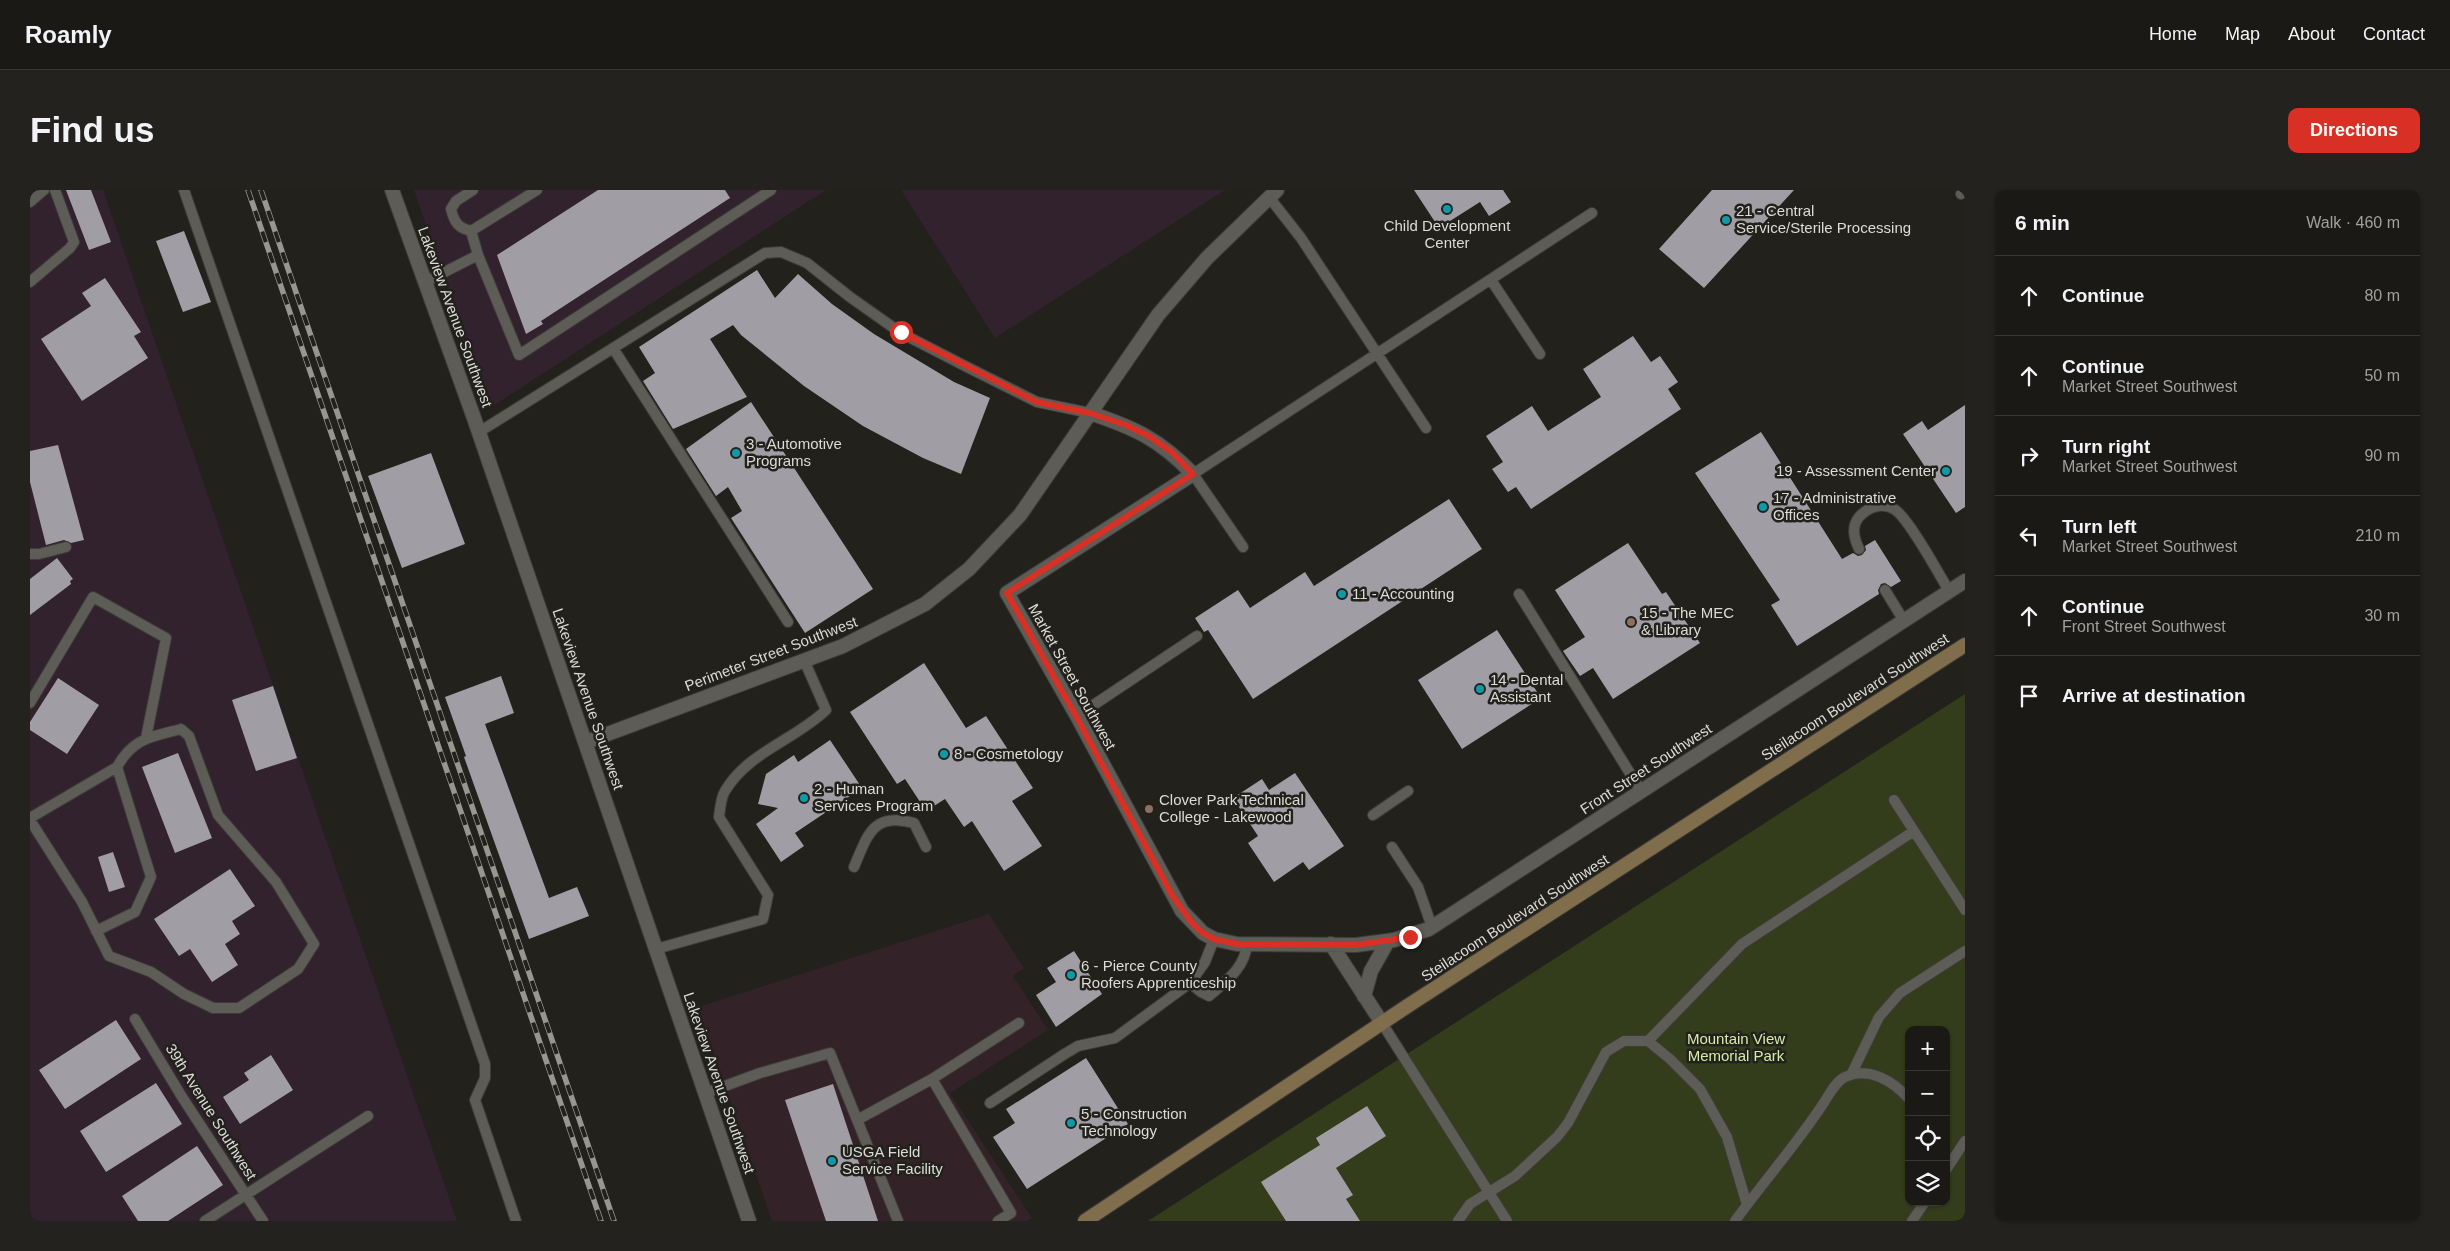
<!DOCTYPE html>
<meta charset="utf-8">
<style>
:root{--surface:#1a1915;--page:#23221e;--text:#f1f3f6;--muted:#9fa0a0;--line:#383834;--accent:#d93025}
body{margin:0;font-family:Helvetica,sans-serif;background:var(--page);color:var(--text)}
.controls{position:absolute;right:15px;bottom:15px;display:grid;overflow:hidden;border-radius:10px;box-shadow:0 1px 4px #0004}
.controls button{width:45px;height:45px;display:grid;place-items:center;padding:0;border:0;border-bottom:1px solid var(--line);background:var(--surface);color:var(--text);font:25px sans-serif}
.stop{position:absolute;width:15px;height:15px;margin:-11px;border:4px solid #d93025;border-radius:50%;background:#fff}
.stop.end{background:#d93025;border-color:#fff;box-shadow:0 1px 5px #0008}
.list{margin:0;padding:0;list-style:none}
h2{display:flex;justify-content:space-between;align-items:center;height:65px;margin:0;padding:0 20px;font-size:21px}
h2 small{font-size:16px;font-weight:400;color:var(--muted)}
.list li{display:grid;grid-template-columns:32px 1fr auto;gap:15px;align-items:center;box-sizing:border-box;height:80px;padding:0 20px;border-top:1px solid var(--line)}
.list b{display:block;font-size:19px;white-space:nowrap}
.list p{margin:0;font-size:16px;white-space:nowrap;color:var(--muted)}
.list em{font-size:16px;font-style:normal;color:var(--muted)}
.icon{flex:none;width:28px;height:28px;fill:none;stroke:currentColor;stroke-width:2;stroke-linecap:round;stroke-linejoin:round}
.map{position:relative;flex:none;width:1935px;height:1031px;overflow:hidden;border-radius:10px}
header{display:flex;align-items:center;gap:30px;box-sizing:border-box;height:70px;padding:0 25px;background:var(--surface);border-bottom:1px solid var(--line)}
header strong{font-size:24px}
nav{display:flex;gap:28px;margin-inline-start:auto;font-size:18px}
.intro{display:flex;align-items:center;justify-content:space-between;box-sizing:border-box;height:120px;padding:0 30px}
h1{margin:0;font-size:35px}
.button{padding:12px 22px;border-radius:10px;background:var(--accent);color:#fff;font-size:18px;font-weight:700}
main{display:flex;gap:30px;padding:0 30px}
aside{flex:1;background:var(--surface);border-radius:10px;box-shadow:0 1px 4px #0004}
.map>svg:first-child{display:block}
.commercial{fill:#342229}
.industrial{fill:#31222e}
.green{fill:#343d1b;fill-rule:evenodd}
.building{fill:#a09ea4}
.lines{fill:none;stroke-linecap:round;stroke-linejoin:round}
.service-casing{stroke:#3d3c38;stroke-width:12}
.minor-casing{stroke:#3d3c38;stroke-width:16}
.tertiary-casing{stroke:#3d3c38;stroke-width:16}
.secondary-casing{stroke:#3d3c38;stroke-width:16}
.service{stroke:#5d5c56;stroke-width:10}
.minor{stroke:#5d5c56;stroke-width:14}
.tertiary{stroke:#5d5c56;stroke-width:14}
.secondary{stroke:#806d4b;stroke-width:14}
.rail-casing{stroke:#979792;stroke-width:5.5}
.rail{stroke:#22211c;stroke-width:4;stroke-dasharray:11;stroke-linecap:butt}
.route{stroke:#d93025;stroke-width:6}
.culture-dot{fill:#0f9aa8;stroke:#22211c;stroke-width:2}
.education-dot{fill:#8d6e63;stroke:#22211c;stroke-width:2}
.labels{text-anchor:middle;stroke-width:5;stroke-linejoin:round;paint-order:stroke}
.poi-label{font-size:15px;fill:#dbdbd7;stroke:#22211c;text-anchor:start}
.street-label{font-size:15px;fill:#dbdbd7;stroke:#22211c}
.park-label{font-size:15px;fill:#d5eba8;stroke:#22211c}
</style>
<header>
<strong>Roamly</strong>
<nav><a>Home</a><a>Map</a><a>About</a><a>Contact</a></nav>
</header>
<div class="intro"><h1>Find us</h1><a class="button">Directions</a></div>
<main>
<div class="map">
<svg width="1935" height="1031" viewBox="0 0 1935 1031">
<rect width="100%" height="100%" fill="#22211c"/>
<path class="commercial" d="M 959,724 L 994,778 L 983,786 L 1018,840 L 920,903 L 1002,1028 L 997,1031 L 742,1031 L 668,817 Z"/>
<path class="industrial" d="M 0,0 L 73,0 L 427,1031 L 0,1031 Z
M 384,0 L 796,0 L 460,218 Z
M 871,0 L 1195,0 L 965,148 Z"/>
<path class="green" d="M 1935,504 L 1935,1031 L 1118,1031 ZM 1879,840 L 1916,840 L 1916,1012 L 1879,1012 Z"/>
<path class="building" d="M 36,0 L 61,0 L 81,52 L 59,60 Z
M 568,0 L 695,0 L 700,8 L 511,131 L 513,134 L 496,144 L 467,65 Z
M 1384,0 L 1473,0 L 1481,12 L 1459,26 L 1450,12 L 1409,38 Z
M 1682,0 L 1764,0 L 1674,98 L 1629,59 Z
M 154,41 L 181,112 L 153,122 L 126,51 Z
M 727,80 L 745,108 L 768,84 L 802,114 L 844,144 L 924,192 L 960,208 L 931,284 L 893,268 L 833,236 L 774,196 L 711,145 L 703,135 L 680,149 L 717,207 L 643,239 L 613,191 L 625,183 L 609,157 Z
M 75,88 L 111,142 L 104,146 L 118,168 L 52,211 L 11,149 L 61,116 L 52,103 Z
M 1603,146 L 1621,172 L 1630,166 L 1648,192 L 1638,199 L 1651,219 L 1501,319 L 1486,297 L 1478,302 L 1462,279 L 1473,272 L 1456,246 L 1502,216 L 1518,241 L 1571,207 L 1553,179 Z
M 721,212 L 843,399 L 775,443 L 701,328 L 712,321 L 698,297 L 686,306 L 656,259 Z
M 1935,215 L 1935,317 L 1926,323 L 1873,244 L 1892,231 L 1898,240 Z
M 1731,242 L 1812,369 L 1823,363 L 1828,366 L 1832,365 L 1836,360 L 1835,356 L 1845,350 L 1871,391 L 1861,397 L 1855,393 L 1851,394 L 1848,400 L 1849,404 L 1767,456 L 1741,415 L 1750,410 L 1665,283 Z
M 28,255 L 54,350 L 41,353 L 34,350 L 16,355 L 0,292 L 0,261 Z
M 401,263 L 435,354 L 372,378 L 338,286 Z
M 1419,309 L 1452,359 L 1223,509 L 1178,440 L 1174,442 L 1165,428 L 1208,400 L 1220,418 L 1275,382 L 1284,396 Z
M 1598,353 L 1632,404 L 1636,402 L 1670,453 L 1583,509 L 1563,478 L 1550,486 L 1533,461 L 1555,447 L 1525,400 Z
M 27,368 L 43,389 L 40,391 L 41,394 L 0,425 L 0,389 Z
M 1467,440 L 1511,508 L 1432,559 L 1388,490 Z
M 894,473 L 936,538 L 956,526 L 1003,598 L 982,611 L 1012,656 L 974,681 L 942,631 L 934,637 L 915,609 L 896,621 L 875,589 L 867,594 L 820,522 Z
M 471,486 L 484,523 L 455,534 L 519,708 L 547,697 L 559,726 L 499,749 L 434,567 L 436,566 L 415,507 Z
M 28,488 L 69,515 L 37,564 L 0,540 L 0,532 Z
M 243,496 L 267,568 L 226,581 L 202,510 Z
M 800,550 L 832,598 L 765,643 L 774,656 L 751,672 L 726,634 L 748,618 L 728,614 L 736,584 L 764,565 L 768,572 Z
M 148,563 L 182,648 L 145,663 L 112,577 Z
M 1265,583 L 1314,656 L 1279,680 L 1273,672 L 1244,692 L 1218,653 L 1228,646 L 1203,608 L 1232,589 L 1239,600 Z
M 83,662 L 95,697 L 79,702 L 68,667 Z
M 200,679 L 225,716 L 202,731 L 210,744 L 195,754 L 208,775 L 182,792 L 160,759 L 149,766 L 124,729 Z
M 1044,761 L 1072,804 L 1026,837 L 1006,805 L 1026,792 L 1017,778 Z
M 86,830 L 111,869 L 35,919 L 9,880 Z
M 241,865 L 263,900 L 210,934 L 193,907 L 219,890 L 214,883 Z
M 1056,868 L 1098,934 L 997,999 L 963,947 L 985,933 L 976,919 Z
M 126,893 L 152,934 L 76,982 L 50,941 Z
M 803,894 L 848,1031 L 796,1031 L 755,910 Z
M 1337,916 L 1356,946 L 1306,978 L 1323,1005 L 1316,1009 L 1330,1031 L 1256,1031 L 1231,992 L 1290,955 L 1286,948 Z
M 167,956 L 193,995 L 138,1031 L 108,1031 L 92,1006 Z"/>
<g class="lines">
<defs>
<path id="service" d="M 154,0 L 455,874 L 455,888 L 445,910 L 486,1031
M 1931,4 L 1935,2
M 1239,7 L 1271,48 L 1396,238
M 0,12 L 14,0
M 441,41 C 428,38 424,32 421,19 L 426,11 L 443,0
M 448,65 L 441,41 L 507,0
M 1461,90 L 1510,164
M 0,92 L 40,58 L 44,52 L 25,0
M 395,92 L 448,65 L 489,165 L 741,0
M 583,158 L 758,432
M 449,242 L 735,63 L 751,62 L 777,73 L 820,107 L 871,143 L 939,178 L 1007,212 L 1060,223
M 1213,357 L 1163,284 L 1562,23
M 1829,359 C 1824,348 1821,337 1829,327 C 1838,317 1852,312 1864,319 C 1878,327 1909,384 1919,401
M 0,364 L 9,364 L 36,357
M 1855,400 L 1874,431
M 1489,404 L 1611,601
M 0,513 L 63,407 L 136,448 L 116,548
M 1047,526 L 1167,446
M 1864,610 L 1935,720
M 1343,625 L 1378,601
M 0,628 L 87,577
M 0,630 L 52,712 L 79,766 L 121,782 L 154,804 L 183,818 L 209,818 L 268,779 L 284,754 L 246,692 L 188,625 L 159,546 L 151,539 C 121,547 103,548 87,577 L 121,687 L 105,722 L 66,741
M 1362,657 L 1388,697 L 1402,737
M 824,677 C 838,644 843,622 884,633 L 896,657
M 626,759 L 733,729 L 738,705 L 689,627 C 690,619 691,607 695,601 C 718,562 765,550 796,520 L 774,470
M 1160,793 L 1171,802 L 1179,806 C 1196,791 1215,778 1217,754
M 105,829 L 152,907 L 233,1031
M 1352,833 L 1477,1031
M 1618,851 L 1712,754 L 1884,641
M 1821,885 L 1849,827 L 1870,803 L 1935,761
M 676,903 L 730,883 L 800,863 L 868,1031
M 960,913 L 1033,865 L 1048,856 L 1085,848 L 1160,793 L 1175,772 L 1184,749
M 827,930 L 902,889
M 1916,980 L 1935,951
M 175,1031 L 338,926
M 968,1031 L 981,1023 L 902,889 L 989,833
M 1428,1031 L 1440,1014 L 1485,986 L 1527,947 L 1538,933 L 1576,862 L 1594,851 L 1618,851 L 1640,869 L 1670,899 L 1697,947 L 1717,1015
M 1705,1031 C 1734,991 1766,955 1793,914 C 1799,905 1805,892 1815,887 C 1839,876 1863,891 1879,909
M 1882,1031 L 1895,1012"/>
<path id="minor" d="M 1060,223 C 1105,238 1129,249 1163,284 L 977,403 L 1047,526 L 1152,721 L 1173,743 L 1184,749 L 1207,754 L 1326,755 L 1364,750 L 1399,739 L 1935,391
M 556,552 L 813,456 L 895,414 L 939,379 L 990,325 L 1128,125 L 1177,68 L 1247,0
M 1301,754 L 1352,833
M 1334,806 L 1341,781 L 1358,751"/>
<path id="tertiary" d="M 362,0 L 444,228 L 719,1031"/>
<path id="secondary" d="M 1055,1031 L 1379,815 L 1935,455"/>
</defs>
<use href="#service" class="service-casing"/>
<use href="#minor" class="minor-casing"/>
<use href="#tertiary" class="tertiary-casing"/>
<use href="#secondary" class="secondary-casing"/>
<use href="#service" class="service"/>
<use href="#minor" class="minor"/>
<use href="#tertiary" class="tertiary"/>
<use href="#secondary" class="secondary"/>
<defs>
<path id="rail" d="M 218,0 L 571,1031
M 231,0 L 584,1031"/>
</defs>
<use href="#rail" class="rail-casing"/>
<use href="#rail" class="rail"/>
</g>
<g class="lines">
<path class="route" d="M 871,142 L 1007,212 L 1060,223 L 1096,235 L 1119,246 L 1142,262 L 1163,284 L 977,403 L 1046,526 L 1142,705 L 1162,733 L 1173,743 L 1184,749 L 1207,754 L 1326,755 L 1380,747"/>
</g>
<g class="culture-dot">
<circle cx="1417" cy="19" r="5"/>
<circle cx="1696" cy="30" r="5"/>
<circle cx="706" cy="263" r="5"/>
<circle cx="1916" cy="281" r="5"/>
<circle cx="1733" cy="317" r="5"/>
<circle cx="1312" cy="404" r="5"/>
<circle cx="1450" cy="499" r="5"/>
<circle cx="914" cy="564" r="5"/>
<circle cx="774" cy="608" r="5"/>
<circle cx="1041" cy="785" r="5"/>
<circle cx="1041" cy="933" r="5"/>
<circle cx="802" cy="971" r="5"/>
</g>
<g class="education-dot">
<circle cx="1601" cy="432" r="5"/>
<circle cx="1119" cy="619" r="5"/>
</g>
<g class="labels">
<g class="poi-label">
<text x="1706" y="26">21 - Central<tspan x="1706" dy="17">Service/Sterile Processing</tspan></text>
<text x="1417" y="41" text-anchor="middle">Child Development<tspan x="1417" dy="17">Center</tspan></text>
<text x="716" y="259">3 - Automotive<tspan x="716" dy="17">Programs</tspan></text>
<text x="1906" y="286" text-anchor="end">19 - Assessment Center</text>
<text x="1743" y="313">17 - Administrative<tspan x="1743" dy="17">Offices</tspan></text>
<text x="1322" y="409">11 - Accounting</text>
<text x="1611" y="428">15 - The MEC<tspan x="1611" dy="17">&amp; Library</tspan></text>
<text x="1460" y="495">14 - Dental<tspan x="1460" dy="17">Assistant</tspan></text>
<text x="924" y="569">8 - Cosmetology</text>
<text x="784" y="604">2 - Human<tspan x="784" dy="17">Services Program</tspan></text>
<text x="1129" y="615">Clover Park Technical<tspan x="1129" dy="17">College - Lakewood</tspan></text>
<text x="1051" y="781">6 - Pierce County<tspan x="1051" dy="17">Roofers Apprenticeship</tspan></text>
<text x="1051" y="929">5 - Construction<tspan x="1051" dy="17">Technology</tspan></text>
<text x="812" y="967">USGA Field<tspan x="812" dy="17">Service Facility</tspan></text>
</g>
<g class="street-label">
<text transform="translate(425 127) rotate(70)" y="5">Lakeview Avenue Southwest</text>
<text transform="translate(741 464) rotate(-21)" y="5">Perimeter Street Southwest</text>
<text transform="translate(1042 487) rotate(61)" y="5">Market Street Southwest</text>
<text transform="translate(1825 507) rotate(-33)" y="5">Steilacoom Boulevard Southwest</text>
<text transform="translate(558 509) rotate(71)" y="5">Lakeview Avenue Southwest</text>
<text transform="translate(1616 579) rotate(-33)" y="5">Front Street Southwest</text>
<text transform="translate(1485 728) rotate(-33)" y="5">Steilacoom Boulevard Southwest</text>
<text transform="translate(689 893) rotate(71)" y="5">Lakeview Avenue Southwest</text>
<text transform="translate(181 922) rotate(58)" y="5">39th Avenue Southwest</text>
</g>
<g class="park-label">
<text x="1706" y="854">Mountain View<tspan x="1706" dy="17">Memorial Park</tspan></text>
</g>
</g>
</svg>
<div class="controls">
<button>+</button>
<button>−</button>
<button><svg class="icon" aria-label="locate" viewBox="0 0 24 24"><circle cx="12" cy="12" r="6"/><path d="M12 2v4M12 18v4M2 12h4M18 12h4"/></svg></button>
<button><svg class="icon" aria-label="layers" viewBox="0 0 24 24"><path d="M12 4l9 5-9 5-9-5zM3 14l9 5 9-5"/></svg></button>
</div>
<div class="stop" style="left:871px;top:142px"></div>
<div class="stop end" style="left:1380px;top:747px"></div>
</div>
<aside>
<h2>6 min<small>Walk · 460 m</small></h2>
<ul class="list">
<li><svg class="icon" aria-label="ahead" viewBox="0 0 24 24"><path d="M12 20V5M6 11l6-6 6 6"/></svg><div><b>Continue</b></div><em>80 m</em></li>
<li><svg class="icon" aria-label="ahead" viewBox="0 0 24 24"><path d="M12 20V5M6 11l6-6 6 6"/></svg><div><b>Continue</b><p>Market Street Southwest</p></div><em>50 m</em></li>
<li><svg class="icon" aria-label="right" viewBox="0 0 24 24"><path d="M7 20v-9h11M14 6l5 5-5 5"/></svg><div><b>Turn right</b><p>Market Street Southwest</p></div><em>90 m</em></li>
<li><svg class="icon" aria-label="left" viewBox="0 0 24 24"><path d="M17 20v-9H6M10 6l-5 5 5 5"/></svg><div><b>Turn left</b><p>Market Street Southwest</p></div><em>210 m</em></li>
<li><svg class="icon" aria-label="ahead" viewBox="0 0 24 24"><path d="M12 20V5M6 11l6-6 6 6"/></svg><div><b>Continue</b><p>Front Street Southwest</p></div><em>30 m</em></li>
<li><svg class="icon" aria-label="arrive" viewBox="0 0 24 24"><path d="M6 21V4h12l-3 4 3 4H6"/></svg><div><b>Arrive at destination</b></div></li>
</ul>
</aside>
</main>
